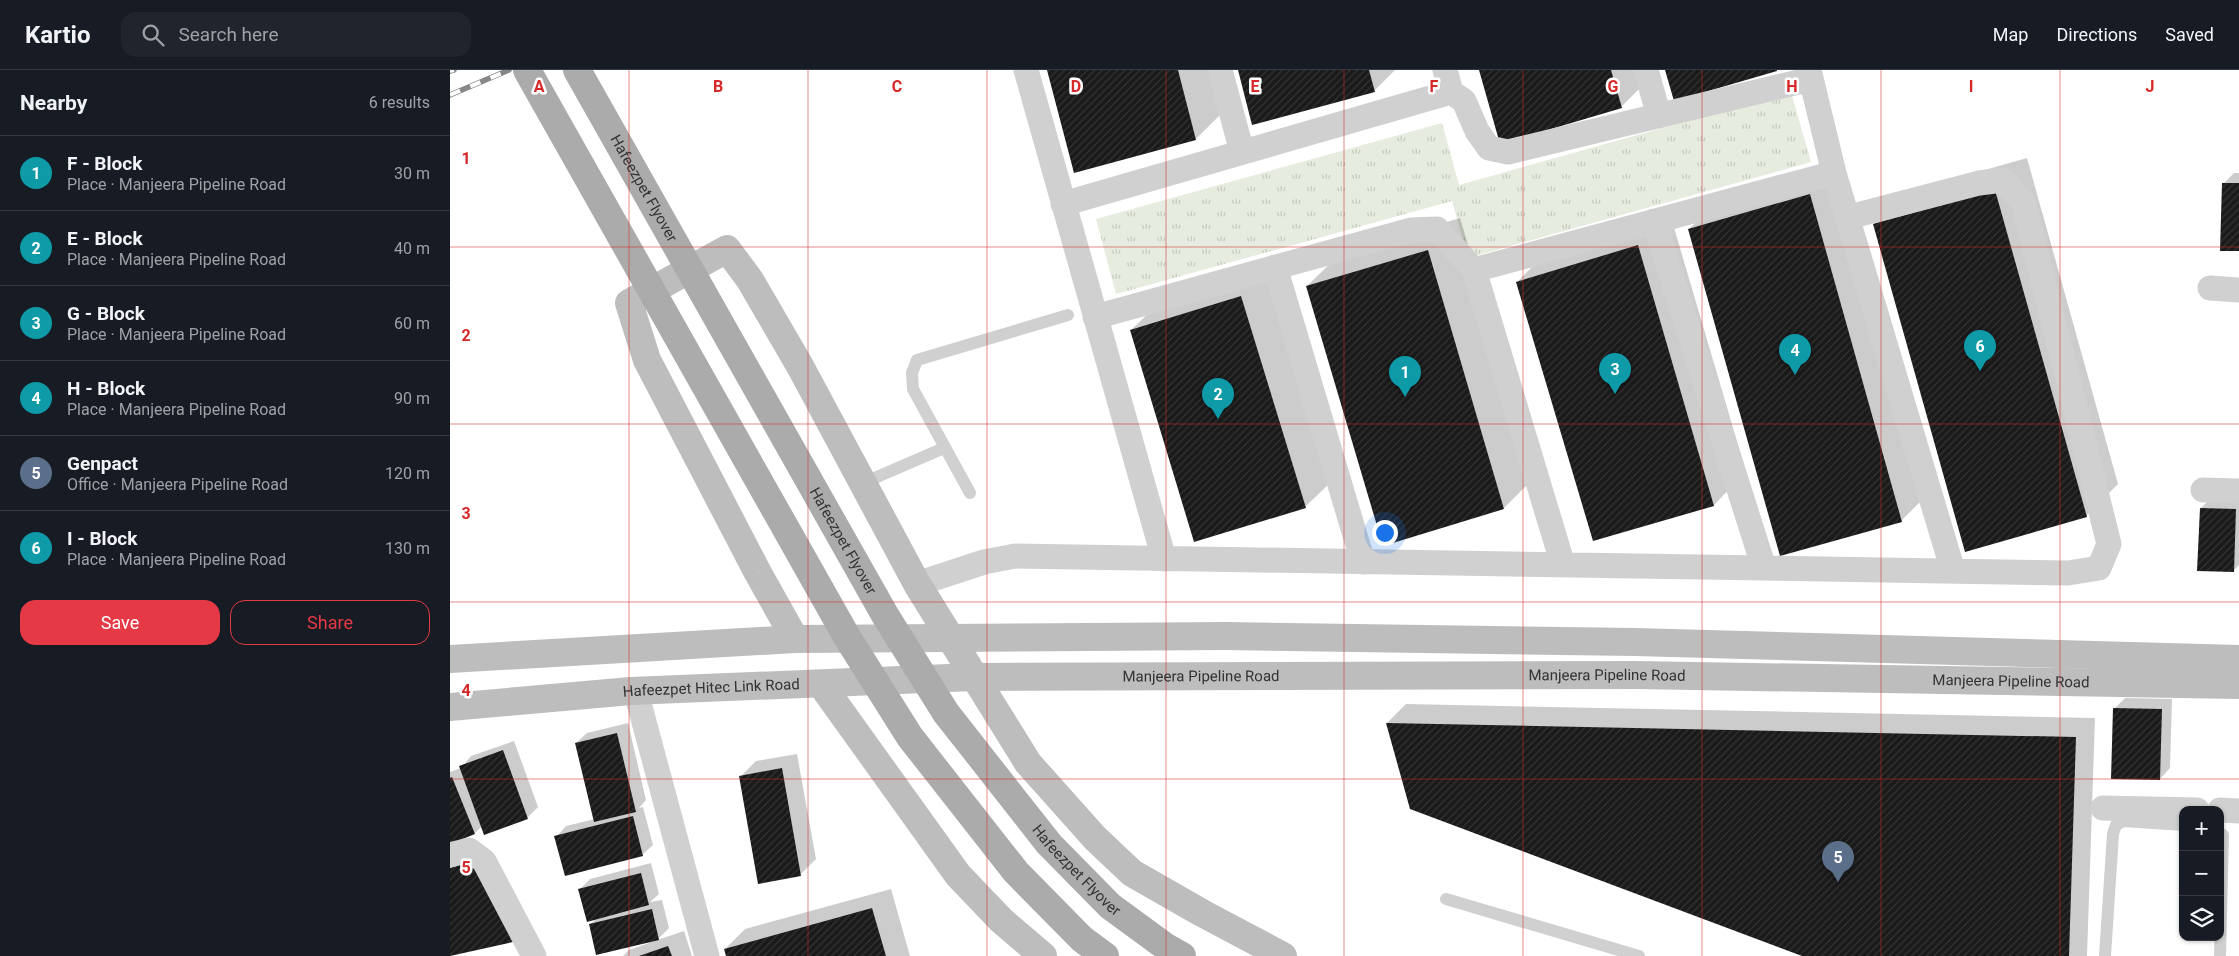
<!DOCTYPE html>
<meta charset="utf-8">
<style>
:root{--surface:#171b24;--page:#20242c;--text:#f1f3f6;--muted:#9ea1a6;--line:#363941;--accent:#e63946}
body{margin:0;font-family:Roboto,sans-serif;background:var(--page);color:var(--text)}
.controls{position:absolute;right:15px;bottom:15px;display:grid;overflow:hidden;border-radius:10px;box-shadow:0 1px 4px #0004}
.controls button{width:45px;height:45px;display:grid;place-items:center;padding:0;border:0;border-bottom:1px solid var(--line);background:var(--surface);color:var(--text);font:25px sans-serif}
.you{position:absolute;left:934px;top:462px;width:18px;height:18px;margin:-12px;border:4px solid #fff;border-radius:50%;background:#1a73e8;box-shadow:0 0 0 8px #1a73e833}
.badge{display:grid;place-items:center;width:32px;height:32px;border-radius:50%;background:var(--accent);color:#fff;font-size:16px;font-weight:700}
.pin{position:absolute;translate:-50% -41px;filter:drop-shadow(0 1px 2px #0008)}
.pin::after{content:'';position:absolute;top:26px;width:18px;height:15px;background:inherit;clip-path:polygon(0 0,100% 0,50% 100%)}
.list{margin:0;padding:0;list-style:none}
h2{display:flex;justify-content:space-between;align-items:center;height:65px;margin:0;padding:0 20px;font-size:21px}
h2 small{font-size:16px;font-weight:400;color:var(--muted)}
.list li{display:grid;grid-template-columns:32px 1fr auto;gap:15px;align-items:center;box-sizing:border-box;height:75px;padding:0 20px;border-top:1px solid var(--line)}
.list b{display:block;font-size:19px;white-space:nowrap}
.list p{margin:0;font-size:16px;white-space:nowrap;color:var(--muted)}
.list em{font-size:16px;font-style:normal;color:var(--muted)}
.actions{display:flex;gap:10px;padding:15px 20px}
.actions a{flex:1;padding:11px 0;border:1px solid var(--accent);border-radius:15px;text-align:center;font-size:18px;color:var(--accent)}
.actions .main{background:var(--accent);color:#fff}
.icon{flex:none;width:28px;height:28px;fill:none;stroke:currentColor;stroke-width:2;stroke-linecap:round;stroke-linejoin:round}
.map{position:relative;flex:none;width:1789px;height:886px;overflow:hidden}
header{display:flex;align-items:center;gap:30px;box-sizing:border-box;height:70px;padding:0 25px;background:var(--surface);border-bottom:1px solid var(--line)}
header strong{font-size:24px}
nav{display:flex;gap:28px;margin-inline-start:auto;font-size:18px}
.search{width:350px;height:45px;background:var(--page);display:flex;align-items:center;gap:12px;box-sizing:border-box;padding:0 18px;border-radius:15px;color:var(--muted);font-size:19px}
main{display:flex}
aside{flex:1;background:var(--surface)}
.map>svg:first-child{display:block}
.grass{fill:url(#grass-tufts)}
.shadow{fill:#0003}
.building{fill:url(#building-hatch)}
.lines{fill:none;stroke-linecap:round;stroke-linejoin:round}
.lane{stroke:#d0d0d0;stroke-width:12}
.street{stroke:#d0d0d0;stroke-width:25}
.secondary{stroke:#bdbdbd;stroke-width:28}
.rail-casing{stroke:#888;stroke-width:5.5}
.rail{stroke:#fff;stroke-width:4;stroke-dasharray:11;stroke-linecap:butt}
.primary-bridge{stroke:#ababab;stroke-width:28}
.grid{fill:none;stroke:#d62828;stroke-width:1;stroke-opacity:0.55}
.labels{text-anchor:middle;stroke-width:5;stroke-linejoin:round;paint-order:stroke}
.street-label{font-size:15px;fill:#333;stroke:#fff}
.grid-label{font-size:16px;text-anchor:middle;font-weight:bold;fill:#d62828;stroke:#fff;stroke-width:5;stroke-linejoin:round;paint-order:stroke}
</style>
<header>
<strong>Kartio</strong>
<div class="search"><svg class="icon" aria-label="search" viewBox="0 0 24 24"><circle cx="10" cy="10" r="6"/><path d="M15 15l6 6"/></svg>Search here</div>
<nav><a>Map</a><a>Directions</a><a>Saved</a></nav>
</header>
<main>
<aside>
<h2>Nearby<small>6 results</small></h2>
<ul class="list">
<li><span class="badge" style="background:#0f9aa8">1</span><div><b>F - Block</b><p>Place · Manjeera Pipeline Road</p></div><em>30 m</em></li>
<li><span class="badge" style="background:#0f9aa8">2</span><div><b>E - Block</b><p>Place · Manjeera Pipeline Road</p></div><em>40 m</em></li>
<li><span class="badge" style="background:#0f9aa8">3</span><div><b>G - Block</b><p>Place · Manjeera Pipeline Road</p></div><em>60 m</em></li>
<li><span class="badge" style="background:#0f9aa8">4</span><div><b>H - Block</b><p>Place · Manjeera Pipeline Road</p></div><em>90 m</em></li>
<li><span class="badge" style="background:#5c6f8a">5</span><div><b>Genpact</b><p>Office · Manjeera Pipeline Road</p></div><em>120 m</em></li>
<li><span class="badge" style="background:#0f9aa8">6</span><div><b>I - Block</b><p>Place · Manjeera Pipeline Road</p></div><em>130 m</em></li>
</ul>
<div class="actions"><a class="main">Save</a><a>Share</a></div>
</aside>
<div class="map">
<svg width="1789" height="886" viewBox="0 0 1789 886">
<defs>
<pattern id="grass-tufts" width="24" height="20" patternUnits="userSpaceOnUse" patternTransform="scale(1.25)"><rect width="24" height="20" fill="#e6ecdf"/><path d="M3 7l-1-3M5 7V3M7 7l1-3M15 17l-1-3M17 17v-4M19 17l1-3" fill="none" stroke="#c6cbc0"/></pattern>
<pattern id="building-hatch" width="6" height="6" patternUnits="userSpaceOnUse" patternTransform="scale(1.25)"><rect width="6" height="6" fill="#1a1a1a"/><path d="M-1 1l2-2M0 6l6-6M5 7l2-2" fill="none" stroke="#333"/></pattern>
</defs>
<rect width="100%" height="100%" fill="#fff"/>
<path class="grass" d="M 1341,22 L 1361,92 L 1018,188 L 1002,131 L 666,224 L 646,149 L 992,53 L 1009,115 Z"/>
<path class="shadow" d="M 598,0 L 768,0 L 778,37 L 746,69 Z
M 789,0 L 945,0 L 924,21 Z
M 1030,0 L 1203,0 L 1204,4 L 1171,37 Z
M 1577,88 L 1668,414 L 1636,446 L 1424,154 L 1457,122 Z
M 1392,93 L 1483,419 L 1451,451 L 1239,159 L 1272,127 Z
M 1784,103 L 1789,103 L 1789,180 L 1774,113 Z
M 1220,144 L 1296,402 L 1264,435 L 1144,470 L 1067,212 L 1099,180 Z
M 1010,148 L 1086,406 L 1054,438 L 857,216 L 890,184 Z
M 817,201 L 881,412 L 855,437 L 681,260 L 707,235 Z
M 1761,428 L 1789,428 L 1789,495 L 1783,501 L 1751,438 Z
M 1675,628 L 1722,629 L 1720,698 L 1710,709 L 1664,639 Z
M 956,634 L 1645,648 L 1637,886 L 1355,886 L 937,653 Z
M 178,653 L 196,730 L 189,738 L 193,737 L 203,775 L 192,785 L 106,767 L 116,756 L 145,749 L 126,673 L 137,663 Z
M 64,671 L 88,737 L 77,748 L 32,756 L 25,763 L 0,773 L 0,702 L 11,698 L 21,686 Z
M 347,684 L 366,789 L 350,805 L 291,706 L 306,691 Z
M 201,793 L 209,824 L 200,832 L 212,830 L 219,858 L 207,870 L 234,861 L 242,886 L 173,886 L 179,880 L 199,873 L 198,871 L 140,855 L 147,848 L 129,820 L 140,809 Z
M 441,819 L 460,886 L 277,886 L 275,879 L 295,859 Z"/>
<path class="building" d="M 597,0 L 728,0 L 746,70 L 624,103 Z
M 788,0 L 919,0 L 925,22 L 802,55 Z
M 1029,0 L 1161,0 L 1172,38 L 1050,74 Z
M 1215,0 L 1327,0 L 1327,1 L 1224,31 Z
M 1772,113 L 1789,113 L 1789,181 L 1770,181 Z
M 1545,120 L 1637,447 L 1515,482 L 1423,154 Z
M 1360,124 L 1452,452 L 1330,486 L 1238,159 Z
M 1188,175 L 1264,436 L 1143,471 L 1066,212 Z
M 978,180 L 1054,439 L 933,476 L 856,216 Z
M 791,226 L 856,438 L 744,472 L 680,260 Z
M 1750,438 L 1786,439 L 1784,502 L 1747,501 Z
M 1663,638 L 1712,639 L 1710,710 L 1661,709 Z
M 936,653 L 1626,667 L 1619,886 L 1352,886 L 960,739 Z
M 167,663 L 186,742 L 144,752 L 125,673 Z
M 53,680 L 78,749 L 34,765 L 9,696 Z
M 332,698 L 351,806 L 308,814 L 289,706 Z
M 2,707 L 25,764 L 0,774 L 0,708 Z
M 183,746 L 193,786 L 115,806 L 104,766 Z
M 23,791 L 63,872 L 0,886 L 0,798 Z
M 191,803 L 199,835 L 137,852 L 128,819 Z
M 422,838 L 436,886 L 276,886 L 274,879 Z
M 202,839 L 209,870 L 146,885 L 139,854 Z
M 218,876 L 222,886 L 189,886 Z"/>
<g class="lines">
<path class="lane" d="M 413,413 L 494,378
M 520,423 L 463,319 L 462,303 L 467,290 L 618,245
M 996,829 L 1189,886
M 1655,886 L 1663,764 L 1666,755 L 1673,751 L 1733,755
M 1770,886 L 1773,765 L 1770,763"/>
<path class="street" d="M 576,0 L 714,489
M 770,0 L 792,82
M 995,0 L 1001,22
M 1196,0 L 1209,46
M 1359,0 L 1384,103 L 1503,501
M 613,134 L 1001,22 L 1014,31 L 1027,61 L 1039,78 L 1058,82 L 1361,9
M 1204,151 L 1314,498
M 825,197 L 913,492
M 1024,200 L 1113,495
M 1760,218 L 1789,220
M 645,247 L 961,160 L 987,159 L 1024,200 L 1384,103
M 1753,420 L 1789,421
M 467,514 L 534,492 L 565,486 L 1618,503 L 1649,498 L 1659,474 L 1574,134 L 1553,110 L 1529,113 L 1399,147
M 181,621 L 186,622 L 257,886
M 1653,738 L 1747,740
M 1770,740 L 1789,741
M 0,785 L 19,780 L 34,791 L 84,886"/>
<g class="secondary">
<path d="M 345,569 L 308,503 L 197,290 L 179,233 L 277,179 L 300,210 L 350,296 L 467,514 L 578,693 L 645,768 L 682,803 L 752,843 L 833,886"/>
<path d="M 0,589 L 345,569 L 775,566 L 1185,572 L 1789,589"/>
<path d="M 371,614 L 508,805 L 551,850 L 593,886"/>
<path id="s1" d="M 0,637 L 181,621 L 523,607 L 1186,605 L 1789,615"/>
</g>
<defs>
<path id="rail" d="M 0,1 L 4,0
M 0,25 L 59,0"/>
</defs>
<use href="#rail" class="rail-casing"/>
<use href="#rail" class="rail"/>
<g class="primary-bridge">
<path d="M 77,0 L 397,567 L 460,667 L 566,802 L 632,869 L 655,886"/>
<path id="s2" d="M 127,0 L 435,545 L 496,643 L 599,774 L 660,836 L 716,877 L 732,886"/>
</g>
</g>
<path class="grid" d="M 179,0 L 179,886M 358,0 L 358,886M 537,0 L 537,886M 716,0 L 716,886M 894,0 L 894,886M 1073,0 L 1073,886M 1252,0 L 1252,886M 1431,0 L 1431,886M 1610,0 L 1610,886M 0,177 L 1789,177M 0,354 L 1789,354M 0,532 L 1789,532M 0,709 L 1789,709"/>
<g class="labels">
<g class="street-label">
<text dy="5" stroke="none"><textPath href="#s2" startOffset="136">Hafeezpet Flyover</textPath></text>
<text dy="5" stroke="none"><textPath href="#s2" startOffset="541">Hafeezpet Flyover</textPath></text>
<text dy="5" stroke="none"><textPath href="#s1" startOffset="1158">Manjeera Pipeline Road</textPath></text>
<text dy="5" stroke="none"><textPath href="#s1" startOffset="752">Manjeera Pipeline Road</textPath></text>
<text dy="5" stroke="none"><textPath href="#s1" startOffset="1562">Manjeera Pipeline Road</textPath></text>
<text dy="5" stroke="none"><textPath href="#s1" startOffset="262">Hafeezpet Hitec Link Road</textPath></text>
<text dy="5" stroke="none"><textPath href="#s2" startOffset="946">Hafeezpet Flyover</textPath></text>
</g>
</g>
<g class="grid-label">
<text x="89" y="22">A</text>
<text x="268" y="22">B</text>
<text x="447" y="22">C</text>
<text x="626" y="22">D</text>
<text x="805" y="22">E</text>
<text x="984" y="22">F</text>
<text x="1163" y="22">G</text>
<text x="1342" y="22">H</text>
<text x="1521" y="22">I</text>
<text x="1700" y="22">J</text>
<text x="16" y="94">1</text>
<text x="16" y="271">2</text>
<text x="16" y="449">3</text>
<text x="16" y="626">4</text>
<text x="16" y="803">5</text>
</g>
</svg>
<div class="controls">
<button>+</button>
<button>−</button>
<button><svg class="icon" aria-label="layers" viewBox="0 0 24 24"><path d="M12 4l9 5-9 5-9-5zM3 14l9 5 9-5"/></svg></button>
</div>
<div class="you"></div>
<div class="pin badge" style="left:955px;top:327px;background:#0f9aa8">1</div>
<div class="pin badge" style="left:768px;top:349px;background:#0f9aa8">2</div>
<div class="pin badge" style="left:1165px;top:324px;background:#0f9aa8">3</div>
<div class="pin badge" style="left:1345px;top:305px;background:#0f9aa8">4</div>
<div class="pin badge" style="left:1388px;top:812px;background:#5c6f8a">5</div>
<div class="pin badge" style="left:1530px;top:301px;background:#0f9aa8">6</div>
</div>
</main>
